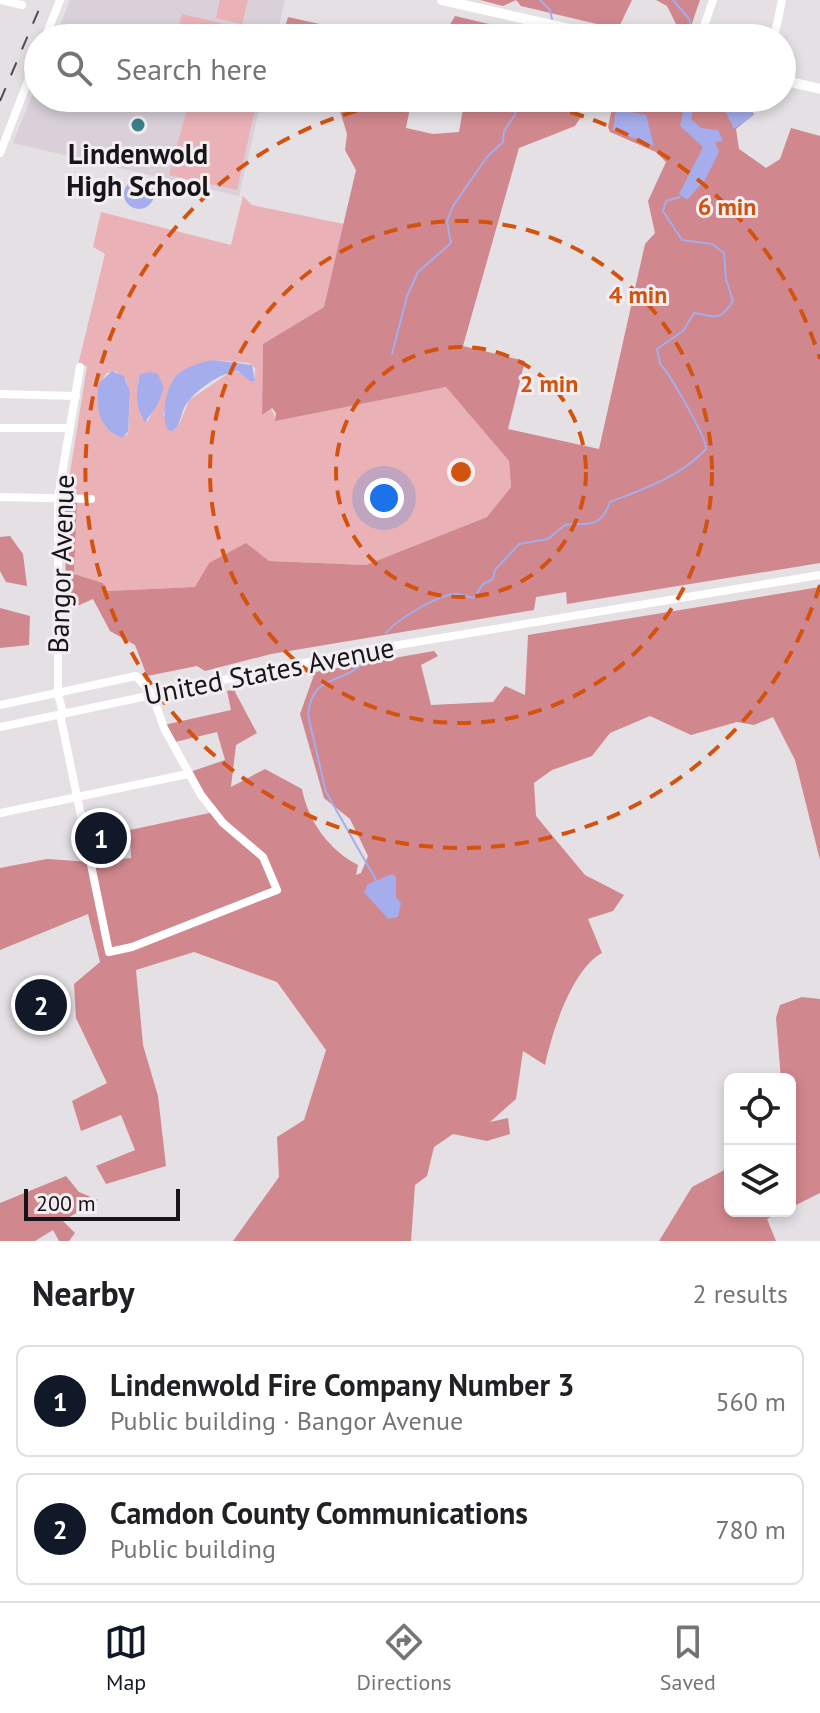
<!DOCTYPE html>
<meta charset="utf-8">
<style>
:root{--surface:#fff;--page:#f2f2f2;--text:#202124;--muted:#757577;--line:#e0e0e0;--accent:#111827}
body{margin:0;font-family:"PT Sans",sans-serif;background:var(--page);color:var(--text)}
.controls{position:absolute;right:24px;bottom:24px;display:grid;overflow:hidden;border-radius:12px;box-shadow:0 4px 12px #0003}
.controls button{width:72px;height:72px;display:grid;place-items:center;padding:0;border:0;border-bottom:2px solid var(--line);background:var(--surface);color:var(--text);font:40px sans-serif}
.scale{position:absolute;left:24px;bottom:20px;width:156px;box-sizing:border-box;padding-left:8px;border:4px solid #171517;border-top:0;font-size:22px;line-height:28px;white-space:nowrap;color:#171517;-webkit-text-stroke:6px #f2eef2;paint-order:stroke}
.you{position:absolute;left:384px;top:498px;width:28px;height:28px;margin:-20px;border:6px solid #fff;border-radius:50%;background:#1a73e8;box-shadow:0 0 0 12px #1a73e833}
.badge{display:grid;place-items:center;width:52px;height:52px;border-radius:50%;background:var(--accent);color:#fff;font-size:26px;font-weight:700}
.pin{position:absolute;translate:-50% -50%;border:4px solid #fff;box-shadow:0 2px 8px #0006}
.list{margin:0;padding:0;list-style:none}
h2{display:flex;justify-content:space-between;align-items:center;height:104px;margin:0;padding:0 32px;font-size:34px}
h2 small{font-size:26px;font-weight:400;color:var(--muted)}
.list li{display:grid;grid-template-columns:52px 1fr auto;gap:24px;align-items:center;box-sizing:border-box;height:112px;margin:0 16px 16px;padding:0 16px;border:2px solid var(--line);border-radius:12px}
.list b{display:block;font-size:30px;white-space:nowrap}
.list p{margin:0;font-size:26px;white-space:nowrap;color:var(--muted)}
.list em{font-size:26px;font-style:normal;color:var(--muted)}
.icon{flex:none;width:44px;height:44px;fill:none;stroke:currentColor;stroke-width:2;stroke-linecap:round;stroke-linejoin:round}
.map{position:relative;flex:none;width:820px;height:1241px;overflow:hidden}
.search{position:absolute;background:var(--surface);box-shadow:0 4px 12px #0003;left:24px;right:24px;top:24px;height:88px;display:flex;align-items:center;gap:20px;box-sizing:border-box;padding:0 28px;border-radius:44px;color:var(--muted);font-size:30px}
.sheet{height:360px;background:var(--surface)}
nav{display:flex;justify-content:space-around;align-items:center;box-sizing:border-box;height:112px;border-top:2px solid var(--line);background:var(--surface);font-size:22px;color:var(--muted)}
nav a{display:grid;justify-items:center;gap:4px}
nav .on{color:var(--accent)}
.map>svg:first-child{display:block}
.built{fill:#d9d0d9}
.green{fill:#eab2b7;fill-rule:evenodd}
.forest{fill:#d0878e}
.water{fill:#a5adec}
.lines{fill:none;stroke-linecap:round;stroke-linejoin:round}
.stream{stroke:#a5adec;stroke-width:2}
.minor{stroke:#fff;stroke-width:8}
.major{stroke:#fff;stroke-width:10}
.rail{stroke:#4f4d4f;stroke-width:2;stroke-dasharray:14 14;stroke-linecap:butt}
.ring{fill:none;stroke:#d3520d;stroke-width:4;stroke-dasharray:14 10}
.poi-dot{fill:#39808a;stroke:#f2eef2;stroke-width:3}
.labels{text-anchor:middle;stroke-width:6;stroke-linejoin:round;paint-order:stroke}
.poi-label{font-size:28px;font-weight:bold;fill:#171517;stroke:#f2eef2}
.street-label{font-size:28px;fill:#171517;stroke:#f2eef2}
.centre{fill:#d3520d;stroke:#f2eef2;stroke-width:4}
.ring-label{font-size:24px;text-anchor:middle;font-weight:bold;fill:#d3520d;stroke:#f2eef2;stroke-width:6;stroke-linejoin:round;paint-order:stroke}
</style>
<div class="map">
<svg width="820" height="1241" viewBox="0 0 820 1241">
<rect width="100%" height="100%" fill="#e4e0e4"/>
<path class="built" d="M 70,0 L 285,0 L 276,38 L 55,38 Z
M 38,80 L 38,98 L 262,98 L 239,196 L 13,143 Z"/>
<path class="green" d="M 220,0 L 248,0 L 242,24 L 216,18 Z
M 182,14 L 277,36 L 276,38 L 176,38 Z
M 190,98 L 257,100 L 237,190 L 169,175 Z
M 243,196 L 252,205 L 344,224 L 324,307 L 263,344 L 262,414 L 271,408 L 276,420 L 446,387 L 509,461 L 511,487 L 487,517 L 366,565 L 269,561 L 209,563 L 196,587 L 106,591 L 103,583 L 74,574 L 77,502 L 65,504 L 87,366 L 78,365 L 105,254 L 93,247 L 101,212 L 231,245 ZM 213,360 L 249,363 L 255,368 L 255,381 L 251,382 L 243,373 L 232,371 L 189,400 L 179,425 L 163,415 L 178,374 ZM 115,371 L 126,379 L 130,395 L 128,434 L 118,437 C 98,423 90,393 107,373 ZM 138,380 L 164,388 L 148,421 L 141,417 Z"/>
<path class="forest" d="M 480,0 L 632,0 L 618,29 L 521,6 L 516,0 L 503,6 Z
M 656,0 L 700,0 L 687,38 L 683,38 L 667,6 Z
M 455,16 L 548,38 L 472,38 L 467,29 L 442,38 Z
M 288,17 L 342,29 L 345,38 L 282,38 Z
M 322,98 L 412,98 L 406,128 L 433,134 L 459,132 L 465,98 L 551,98 L 550,102 L 583,114 L 575,126 L 519,148 L 463,346 L 525,361 L 508,429 L 599,449 L 645,244 L 655,233 L 648,201 L 666,162 L 656,152 L 610,132 L 608,127 L 614,99 L 667,112 L 666,98 L 740,98 L 754,114 L 736,129 L 739,149 L 766,168 L 780,159 L 791,128 L 820,136 L 820,563 L 567,604 L 566,592 L 536,597 L 534,610 L 271,654 L 205,671 L 197,666 L 147,676 L 135,645 L 110,631 L 93,599 L 66,611 L 65,504 L 77,502 L 74,574 L 103,583 L 107,591 L 195,587 L 209,563 L 246,543 L 269,561 L 366,565 L 487,517 L 511,487 L 509,461 L 446,387 L 275,421 L 276,413 L 272,408 L 262,415 L 263,344 L 324,307 L 356,170 L 345,150 L 347,134 L 337,101 Z
M 10,536 L 23,554 L 27,586 L 6,582 L 0,571 L 0,537 Z
M 820,587 L 820,860 L 795,760 L 773,717 L 754,725 L 737,722 L 691,735 L 650,716 L 610,733 L 592,756 L 552,770 L 534,783 L 536,816 L 585,875 L 624,895 L 613,911 L 588,919 L 602,953 C 572,969 552,1032 545,1065 L 523,1051 L 516,1099 L 490,1122 L 508,1118 L 510,1134 L 487,1141 L 453,1134 L 434,1147 L 427,1176 L 415,1185 L 411,1241 L 233,1241 L 279,1177 L 277,1137 L 304,1120 L 326,1050 L 277,982 L 194,952 L 136,970 L 143,1045 L 158,1096 L 166,1166 L 106,1184 L 96,1166 L 135,1150 L 121,1115 L 81,1131 L 72,1101 L 107,1083 L 76,1018 L 74,984 L 100,962 L 88,914 L 0,950 L 0,868 L 47,859 L 92,862 L 131,858 L 130,830 L 214,812 L 187,773 L 225,760 L 217,732 L 171,743 L 164,725 L 231,710 L 227,691 L 237,689 L 235,692 L 257,733 L 236,745 L 231,787 L 265,769 L 302,789 C 308,821 329,850 358,865 L 356,875 L 361,873 L 368,856 L 350,819 L 324,798 L 300,714 L 315,672 L 434,651 L 438,656 L 421,665 L 431,705 L 493,702 L 505,686 L 525,695 L 528,635 Z
M 0,608 L 30,616 L 29,645 L 0,648 Z
M 802,997 L 820,999 L 820,1193 L 790,1208 L 790,1079 L 781,1079 L 776,1018 L 780,1005 Z
M 730,1167 L 730,1211 L 783,1211 L 767,1219 L 776,1241 L 659,1241 L 692,1187 Z
M 66,1176 L 79,1192 L 98,1200 L 63,1221 L 75,1233 L 69,1241 L 59,1241 L 53,1230 L 35,1241 L 0,1241 L 0,1203 Z"/>
<path class="water" d="M 686,98 L 695,98 L 691,119 L 701,128 L 718,130 L 723,141 L 715,142 L 719,152 L 705,180 L 687,200 L 679,194 L 703,147 L 680,126 Z
M 708,98 L 743,98 L 754,115 L 734,129 L 726,113 Z
M 616,109 L 646,115 L 654,146 L 613,130 Z
M124 194a15 15 0 1 1 30 0a15 15 0 1 1-30 0Z
M 213,360 L 252,365 L 255,381 L 251,382 L 238,371 C 221,372 192,392 184,408 C 180,417 181,424 173,431 L 168,430 C 160,418 166,386 177,375 C 185,367 202,362 213,360 Z
M 112,371 L 124,376 L 130,392 L 128,432 L 121,438 C 98,427 95,406 99,383 Z
M 151,372 L 158,374 L 164,388 L 157,406 L 145,422 C 135,409 136,389 140,374 Z
M 392,874 L 396,877 L 396,897 L 401,903 L 398,917 L 388,919 L 364,892 L 368,884 Z"/>
<g class="lines">
<path class="stream" d="M 540,0 L 550,10 L 552,19
M 673,0 L 690,20 L 689,38
M 547,38 L 547,35
M 392,354 L 407,296 L 418,272 L 451,243 L 447,221 L 453,206 L 487,157 L 503,142 L 504,131 L 515,115 L 516,98
M 386,633 C 396,620 438,595 455,594 C 462,593 468,598 474,598 L 483,584 L 493,579 L 495,570 L 519,544 L 548,539 L 565,525 C 587,522 600,530 610,502 C 643,489 680,477 706,449 C 707,438 668,371 660,364 L 657,349 L 683,331 L 694,313 C 713,315 719,324 733,301 L 726,279 L 724,253 L 712,244 L 682,240 L 663,211 L 666,201 L 680,197
M 373,652 C 366,659 359,669 349,673 C 325,684 312,683 308,715 L 326,792 L 376,880"/>
<path class="minor" d="M 0,0 L 22,5
M 45,38 L 60,0
M 700,38 L 713,0
M 774,38 L 782,0
M 0,153 L 38,55
M 0,394 L 76,396
M 0,428 L 70,428
M 0,497 L 91,499
M 0,705 L 136,676 L 152,694 L 164,728 L 201,795 L 223,823 L 263,857 L 277,890 L 132,947 L 109,952 L 60,714
M 63,713 L 58,694 L 58,498 L 80,367
M 0,727 L 356,652 L 820,575
M 0,813 L 188,774"/>
<path class="major" d="M 442,0 L 609,38
M 782,80 L 820,89"/>
<path class="rail" d="M 0,101 L 43,0"/>
</g>
<g class="ring">
<circle cx="461" cy="472" r="125"/>
<circle cx="461" cy="472" r="251"/>
<path d="M820 585A376 376 0 1 1 422 98M500 98A376 376 0 0 1 820 359"/>
</g>
<circle class="poi-dot" cx="138" cy="125" r="8"/>
<g class="labels">
<g class="poi-label">
<text x="138" y="164">Lindenwold<tspan x="138" dy="32">High School</tspan></text>
</g>
<g class="street-label">
<text transform="translate(61 564) rotate(-88)" y="10">Bangor Avenue</text>
<text transform="translate(269 671) rotate(-11)" y="10">United States Avenue</text>
</g>
</g>
<circle cx="461" cy="472" r="12" class="centre"/>
<g class="ring-label">
<text x="727" y="215">6 min</text>
<text x="638" y="303">4 min</text>
<text x="549" y="392">2 min</text>
</g>
</svg>
<div class="controls">
<button><svg class="icon" aria-label="locate" viewBox="0 0 24 24"><circle cx="12" cy="12" r="6"/><path d="M12 2v4M12 18v4M2 12h4M18 12h4"/></svg></button>
<button><svg class="icon" aria-label="layers" viewBox="0 0 24 24"><path d="M12 4l9 5-9 5-9-5zM3 14l9 5 9-5"/></svg></button>
</div>
<div class="scale">200 m</div>
<div class="you"></div>
<div class="pin badge" style="left:101px;top:838px">1</div>
<div class="pin badge" style="left:41px;top:1005px">2</div>
<div class="search"><svg class="icon" aria-label="search" viewBox="0 0 24 24"><circle cx="10" cy="10" r="6"/><path d="M15 15l6 6"/></svg>Search here</div>
</div>
<section class="sheet">
<h2>Nearby<small>2 results</small></h2>
<ul class="list">
<li><span class="badge">1</span><div><b>Lindenwold Fire Company Number 3</b><p>Public building · Bangor Avenue</p></div><em>560 m</em></li>
<li><span class="badge">2</span><div><b>Camdon County Communications</b><p>Public building</p></div><em>780 m</em></li>
</ul>
</section>
<nav>
<a class="on"><svg class="icon" aria-label="map" viewBox="0 0 24 24"><path d="M3 6l6-2 6 2 6-2v14l-6 2-6-2-6 2zM9 4v14M15 6v14"/></svg>Map</a>
<a><svg class="icon" aria-label="directions" viewBox="0 0 24 24"><path d="M12 3l9 9-9 9-9-9zM9 14v-3h6M13 9l2 2-2 2"/></svg>Directions</a>
<a><svg class="icon" aria-label="saved" viewBox="0 0 24 24"><path d="M7 4h10v16l-5-4-5 4z"/></svg>Saved</a>
</nav>
